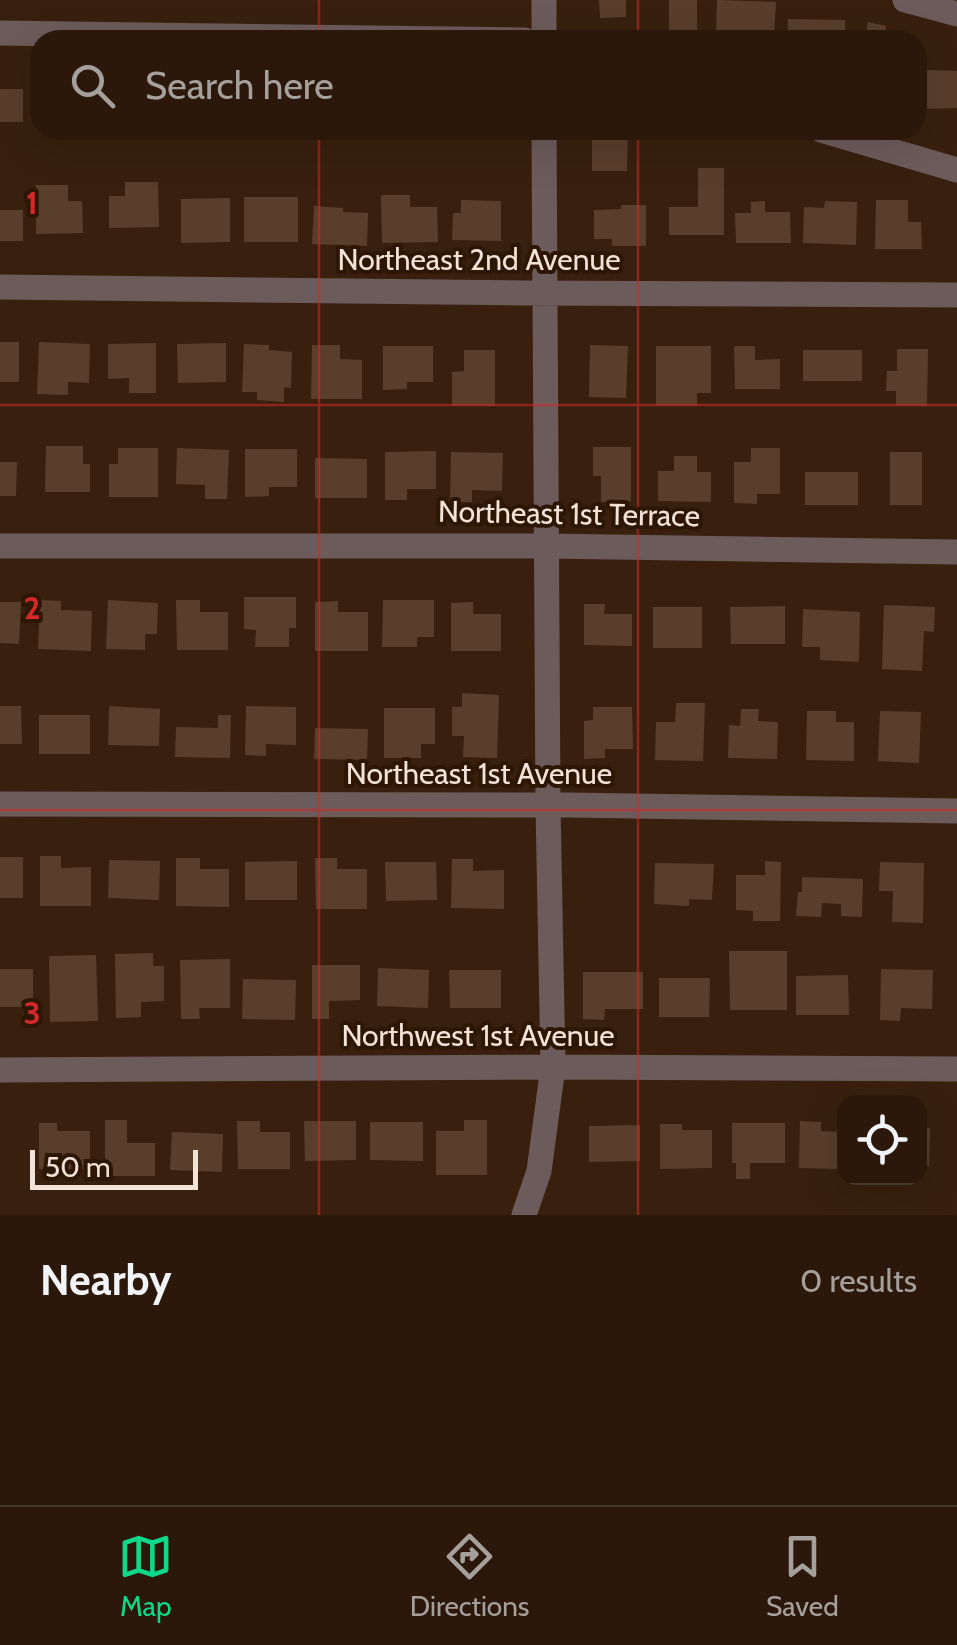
<!DOCTYPE html>
<style>
:root{--surface:#2b180a;--page:#332113;--text:#f1f3f6;--muted:#a6a09c;--line:#47372b;--accent:#0ed98a}
body{margin:0;font-family:Cabin,sans-serif;background:var(--page);color:var(--text)}
.controls{position:absolute;right:30px;bottom:30px;display:grid;overflow:hidden;border-radius:20px;box-shadow:0 10px 40px #0002}
.controls button{width:90px;height:90px;display:grid;place-items:center;padding:0;border:0;border-bottom:2px solid var(--line);background:var(--surface);color:var(--text);font:50px sans-serif}
.scale{position:absolute;left:30px;bottom:25px;width:168px;box-sizing:border-box;padding-left:10px;border:5px solid #f3e2d7;border-top:0;font-size:28px;line-height:35px;white-space:nowrap;color:#f3e2d7;-webkit-text-stroke:8px #2e1604;paint-order:stroke}
.list{margin:0;padding:0;list-style:none}
h2{display:flex;justify-content:space-between;align-items:center;height:130px;margin:0;padding:0 40px;font-size:42px}
h2 small{font-size:32px;font-weight:400;color:var(--muted)}
.icon{flex:none;width:55px;height:55px;fill:none;stroke:currentColor;stroke-width:2;stroke-linecap:round;stroke-linejoin:round}
.map{position:relative;flex:none;width:957px;height:1215px;overflow:hidden}
.search{position:absolute;background:var(--surface);box-shadow:0 10px 40px #0002;left:30px;right:30px;top:30px;height:110px;display:flex;align-items:center;gap:25px;box-sizing:border-box;padding:0 35px;border-radius:30px;color:var(--muted);font-size:38px}
.sheet{height:290px;background:var(--surface)}
nav{display:flex;justify-content:space-around;align-items:center;box-sizing:border-box;height:140px;border-top:2px solid var(--line);background:var(--surface);font-size:28px;color:var(--muted)}
nav a{display:grid;justify-items:center;gap:5px}
nav .on{color:var(--accent)}
.map>svg:first-child{display:block}
.building{fill:#593e2b}
.lines{fill:none;stroke-linecap:round;stroke-linejoin:round}
.minor{stroke:#6c5b5b;stroke-width:25}
.grid{fill:none;stroke:#d62828;stroke-width:2.5;stroke-opacity:0.55}
.labels{text-anchor:middle;stroke-width:8;stroke-linejoin:round;paint-order:stroke}
.street-label{font-size:30px;fill:#f3e2d7;stroke:#2e1604}
.grid-label{font-size:32px;text-anchor:middle;font-weight:bold;fill:#d62828;stroke:#2e1604;stroke-width:8;stroke-linejoin:round;paint-order:stroke}
</style>
<div class="map">
<svg width="957" height="1215" viewBox="0 0 957 1215">
<rect width="100%" height="100%" fill="#39200e"/>
<path class="building" d="M 599,0 L 626,0 L 626,17 L 600,18 Z
M 669,0 L 697,0 L 697,39 L 669,39 Z
M 717,0 L 776,2 L 774,34 L 716,31 Z
M 788,19 L 845,20 L 845,40 L 787,40 Z
M 868,22 L 886,26 L 884,40 L 865,40 Z
M 927,70 L 957,71 L 957,108 L 927,109 Z
M 35,86 L 40,86 L 40,124 L 34,123 Z
M 0,89 L 23,89 L 23,122 L 0,122 Z
M 592,130 L 628,130 L 627,171 L 592,171 Z
M 698,168 L 724,168 L 724,235 L 669,235 L 669,207 L 698,207 Z
M 125,182 L 158,182 L 159,227 L 109,228 L 109,196 L 125,196 Z
M 36,185 L 68,185 L 68,201 L 82,201 L 83,233 L 36,234 Z
M 381,195 L 410,195 L 410,207 L 437,207 L 438,242 L 382,243 Z
M 244,197 L 298,197 L 298,242 L 244,242 Z
M 230,198 L 230,242 L 181,243 L 181,199 Z
M 461,200 L 501,201 L 501,241 L 452,240 L 453,213 L 461,213 Z
M 876,200 L 908,200 L 908,222 L 921,222 L 922,249 L 875,249 Z
M 765,201 L 765,212 L 790,212 L 791,243 L 736,243 L 735,213 L 751,213 L 751,202 Z
M 825,201 L 857,202 L 856,245 L 803,243 L 804,207 L 824,208 Z
M 621,205 L 646,205 L 646,246 L 612,246 L 612,239 L 594,239 L 594,210 L 621,209 Z
M 314,206 L 343,208 L 343,212 L 368,213 L 367,246 L 312,244 Z
M 0,210 L 23,210 L 23,241 L 0,241 Z
M 0,342 L 19,342 L 19,382 L 0,382 Z
M 39,342 L 90,344 L 89,383 L 68,382 L 68,395 L 37,394 Z
M 156,343 L 156,393 L 129,393 L 129,378 L 108,379 L 108,344 Z
M 226,343 L 226,382 L 178,383 L 177,344 Z
M 244,344 L 269,345 L 269,350 L 292,352 L 291,388 L 284,387 L 284,402 L 257,400 L 257,392 L 242,392 Z
M 312,345 L 340,345 L 340,359 L 362,360 L 362,399 L 311,399 Z
M 590,345 L 628,346 L 626,398 L 589,397 Z
M 383,346 L 433,346 L 433,382 L 407,382 L 407,389 L 383,390 Z
M 656,346 L 711,346 L 711,393 L 697,393 L 697,406 L 656,406 Z
M 734,346 L 755,346 L 755,360 L 780,359 L 780,389 L 735,389 Z
M 897,349 L 928,349 L 927,406 L 896,406 L 896,391 L 886,391 L 887,371 L 897,371 Z
M 464,350 L 495,350 L 495,406 L 452,406 L 452,372 L 464,371 Z
M 803,350 L 862,350 L 862,381 L 803,381 Z
M 46,446 L 83,446 L 83,464 L 90,464 L 90,492 L 45,492 Z
M 593,447 L 631,447 L 631,501 L 601,502 L 601,476 L 593,476 Z
M 118,448 L 158,448 L 158,497 L 109,497 L 109,464 L 118,464 Z
M 177,448 L 229,450 L 227,499 L 205,499 L 205,485 L 176,484 Z
M 751,448 L 780,448 L 780,494 L 757,494 L 757,504 L 734,503 L 734,462 L 751,462 Z
M 245,449 L 297,449 L 297,487 L 269,487 L 269,496 L 245,497 Z
M 436,451 L 436,489 L 407,489 L 407,500 L 385,500 L 385,452 Z
M 451,452 L 503,453 L 502,491 L 472,490 L 472,502 L 450,502 Z
M 890,452 L 922,452 L 922,505 L 890,505 Z
M 674,456 L 697,456 L 697,472 L 711,472 L 711,502 L 658,501 L 658,471 L 674,471 Z
M 315,458 L 367,459 L 367,498 L 315,498 Z
M 0,462 L 17,462 L 16,496 L 0,496 Z
M 805,472 L 858,472 L 858,505 L 805,505 Z
M 244,597 L 296,597 L 296,628 L 289,628 L 289,647 L 255,647 L 256,630 L 244,629 Z
M 40,600 L 61,601 L 61,610 L 92,611 L 91,651 L 38,649 Z
M 108,600 L 158,603 L 157,634 L 145,634 L 145,650 L 106,649 Z
M 176,600 L 200,600 L 200,612 L 228,612 L 228,650 L 177,650 Z
M 383,600 L 434,600 L 434,637 L 417,637 L 417,647 L 382,647 Z
M 338,601 L 338,612 L 368,612 L 368,651 L 315,651 L 315,602 Z
M 0,602 L 21,602 L 19,644 L 0,643 Z
M 473,602 L 473,614 L 501,614 L 501,651 L 451,651 L 451,603 Z
M 584,604 L 605,604 L 604,614 L 632,614 L 632,646 L 584,645 Z
M 884,605 L 935,607 L 934,632 L 924,631 L 922,671 L 882,669 Z
M 785,606 L 785,644 L 731,644 L 730,607 Z
M 653,607 L 702,607 L 702,648 L 653,648 Z
M 803,609 L 860,612 L 859,662 L 820,660 L 820,647 L 802,647 Z
M 462,693 L 499,695 L 497,758 L 463,757 L 464,736 L 452,736 L 452,707 L 462,707 Z
M 676,703 L 705,703 L 703,761 L 655,760 L 656,722 L 675,722 Z
M 0,706 L 21,706 L 22,744 L 0,744 Z
M 109,706 L 160,709 L 159,746 L 108,745 Z
M 246,706 L 296,707 L 296,745 L 266,744 L 266,756 L 245,755 Z
M 593,707 L 632,707 L 633,749 L 605,749 L 605,758 L 584,759 L 584,721 L 593,720 Z
M 384,708 L 435,708 L 435,744 L 421,744 L 421,758 L 384,758 Z
M 741,709 L 759,709 L 758,721 L 778,722 L 777,759 L 728,758 L 729,725 L 740,726 Z
M 807,711 L 836,711 L 836,722 L 854,722 L 854,761 L 806,760 Z
M 880,711 L 921,712 L 919,763 L 878,761 Z
M 39,715 L 90,715 L 90,754 L 39,754 Z
M 218,715 L 231,715 L 230,758 L 175,757 L 176,727 L 218,728 Z
M 315,728 L 368,729 L 367,760 L 314,759 Z
M 40,856 L 61,856 L 61,868 L 91,867 L 91,906 L 40,906 Z
M 0,857 L 23,857 L 23,898 L 0,898 Z
M 176,858 L 200,858 L 200,869 L 229,869 L 229,907 L 176,906 Z
M 315,858 L 337,858 L 337,869 L 367,869 L 367,909 L 316,909 Z
M 452,859 L 473,859 L 473,871 L 504,870 L 504,909 L 451,908 Z
M 109,860 L 160,861 L 159,900 L 108,898 Z
M 297,861 L 297,900 L 245,900 L 245,862 Z
M 765,861 L 781,862 L 780,921 L 753,921 L 753,911 L 736,910 L 736,875 L 765,875 Z
M 385,862 L 436,862 L 437,900 L 386,901 Z
M 880,862 L 924,863 L 923,923 L 892,922 L 893,891 L 879,891 Z
M 655,863 L 714,864 L 712,900 L 689,899 L 689,906 L 654,904 Z
M 802,877 L 863,879 L 862,917 L 841,916 L 841,904 L 822,903 L 821,917 L 796,916 L 798,892 L 802,892 Z
M 729,951 L 787,951 L 787,1010 L 730,1010 Z
M 153,953 L 153,966 L 164,966 L 164,1001 L 141,1002 L 141,1017 L 116,1018 L 115,954 Z
M 96,955 L 98,1021 L 50,1022 L 49,956 Z
M 230,959 L 230,1008 L 199,1008 L 200,1019 L 181,1019 L 180,960 Z
M 312,965 L 360,965 L 360,1000 L 329,1001 L 329,1019 L 312,1019 Z
M 378,968 L 429,970 L 428,1008 L 377,1006 Z
M 0,969 L 33,969 L 33,1007 L 0,1007 Z
M 881,969 L 933,970 L 932,1009 L 901,1008 L 900,1021 L 880,1020 Z
M 449,970 L 501,970 L 501,1008 L 450,1008 Z
M 583,972 L 643,972 L 643,1009 L 605,1009 L 604,1020 L 583,1019 Z
M 848,975 L 849,1015 L 796,1015 L 796,976 Z
M 659,978 L 710,978 L 709,1017 L 659,1017 Z
M 243,979 L 296,980 L 295,1020 L 242,1019 Z
M 105,1120 L 127,1120 L 127,1143 L 155,1143 L 155,1176 L 105,1176 Z
M 464,1120 L 487,1120 L 487,1175 L 436,1175 L 436,1131 L 464,1131 Z
M 237,1121 L 260,1121 L 260,1132 L 290,1132 L 290,1169 L 238,1169 Z
M 304,1121 L 356,1121 L 356,1160 L 305,1161 Z
M 800,1121 L 821,1122 L 821,1131 L 844,1132 L 844,1169 L 799,1168 Z
M 370,1122 L 423,1122 L 423,1161 L 370,1160 Z
M 39,1123 L 57,1123 L 57,1131 L 90,1131 L 90,1169 L 39,1169 Z
M 732,1123 L 785,1123 L 785,1163 L 750,1163 L 750,1179 L 736,1179 L 736,1163 L 732,1163 Z
M 660,1124 L 682,1124 L 682,1130 L 712,1130 L 712,1168 L 660,1169 Z
M 640,1125 L 640,1161 L 589,1162 L 589,1126 Z
M 920,1127 L 930,1128 L 929,1166 L 920,1165 Z
M 172,1132 L 223,1134 L 222,1172 L 170,1170 Z"/>
<g class="lines">
<path class="minor" d="M 905,0 L 957,14
M 0,33 L 525,40
M 544,40 L 544,0
M 821,130 L 957,170
M 0,287 L 524,293 L 957,295
M 0,546 L 546,546 L 957,552
M 0,804 L 568,805 L 957,811
M 0,1070 L 553,1067 L 957,1069
M 524,1215 L 539,1171 L 553,1067 L 548,805 L 544,130"/>
</g>
<path class="grid" d="M 319,0 L 319,40M 638,0 L 638,40M 319,130 L 319,1215M 638,130 L 638,1215M 0,405 L 957,405M 0,810 L 957,810"/>
<g class="labels">
<g class="street-label">
<text x="479" y="270">Northeast 2nd Avenue</text>
<text transform="translate(569 514) rotate(1)" y="10">Northeast 1st Terrace</text>
<text x="479" y="784">Northeast 1st Avenue</text>
<text x="478" y="1046">Northwest 1st Avenue</text>
</g>
</g>
<g class="grid-label">
<text x="32" y="214">1</text>
<text x="32" y="619">2</text>
<text x="32" y="1024">3</text>
</g>
</svg>
<div class="controls">
<button><svg class="icon" aria-label="locate" viewBox="0 0 24 24"><circle cx="12" cy="12" r="6"/><path d="M12 2v4M12 18v4M2 12h4M18 12h4"/></svg></button>
</div>
<div class="scale">50 m</div>
<div class="search"><svg class="icon" aria-label="search" viewBox="0 0 24 24"><circle cx="10" cy="10" r="6"/><path d="M15 15l6 6"/></svg>Search here</div>
</div>
<section class="sheet">
<h2>Nearby<small>0 results</small></h2>
<ul class="list">
</ul>
</section>
<nav>
<a class="on"><svg class="icon" aria-label="map" viewBox="0 0 24 24"><path d="M3 6l6-2 6 2 6-2v14l-6 2-6-2-6 2zM9 4v14M15 6v14"/></svg>Map</a>
<a><svg class="icon" aria-label="directions" viewBox="0 0 24 24"><path d="M12 3l9 9-9 9-9-9zM9 14v-3h6M13 9l2 2-2 2"/></svg>Directions</a>
<a><svg class="icon" aria-label="saved" viewBox="0 0 24 24"><path d="M7 4h10v16l-5-4-5 4z"/></svg>Saved</a>
</nav>
